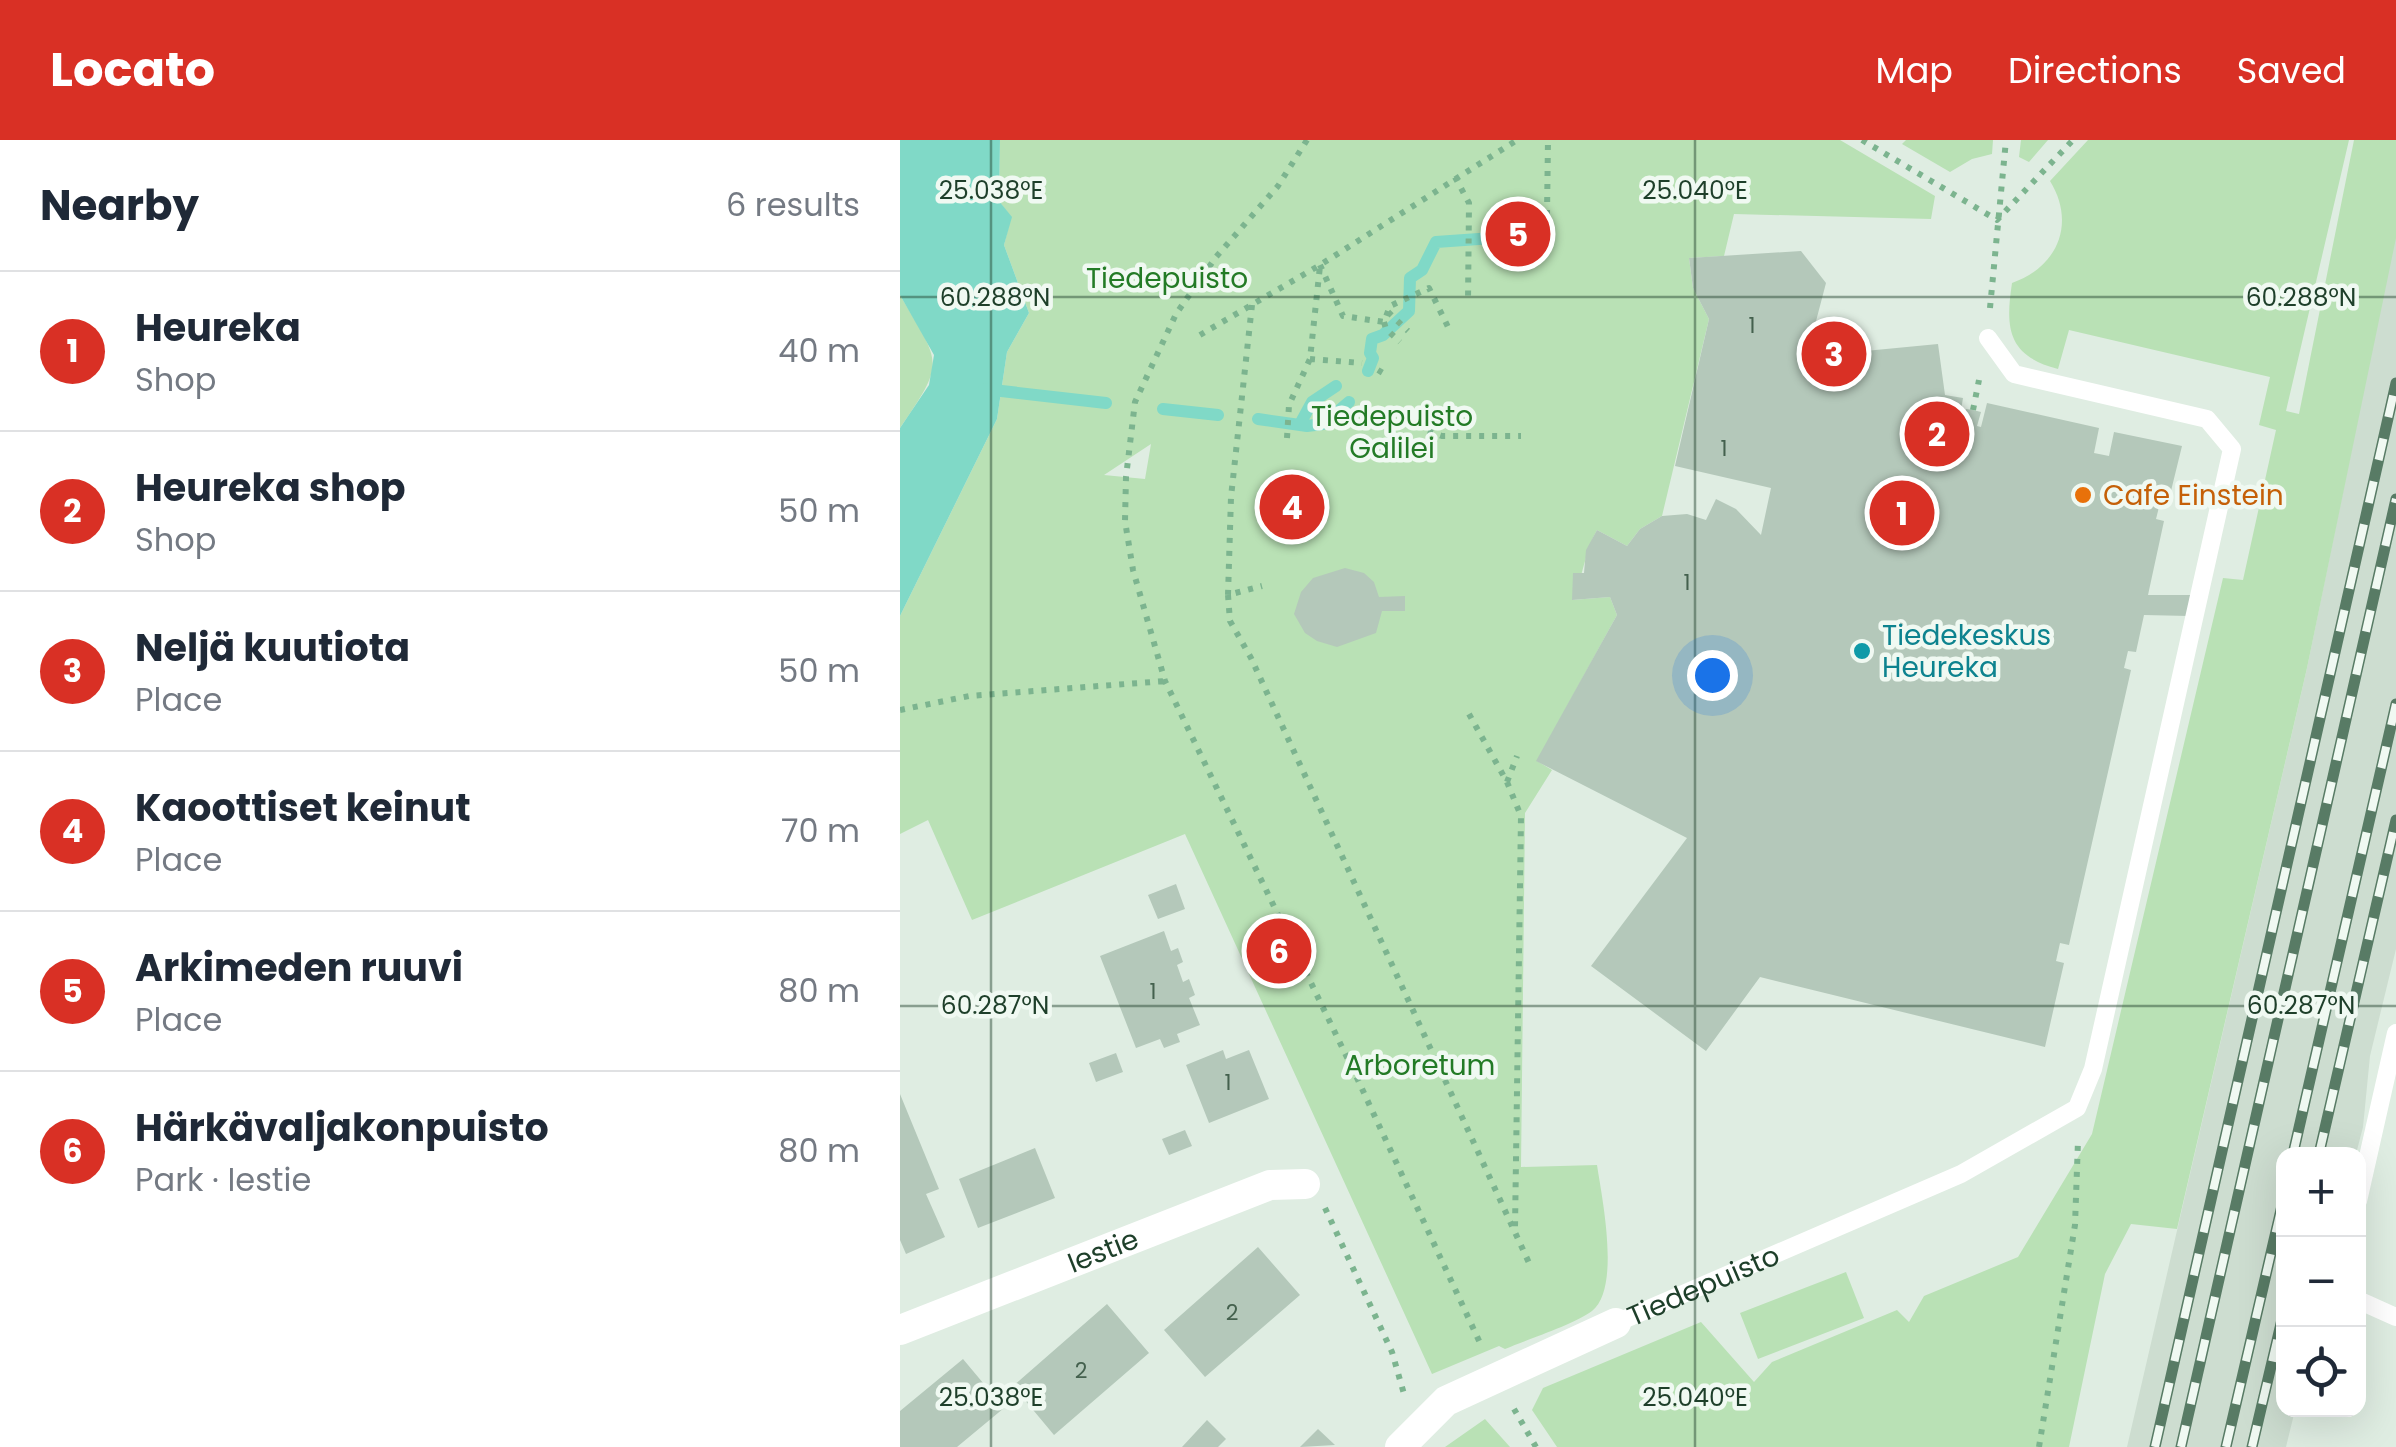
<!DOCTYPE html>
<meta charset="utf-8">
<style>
:root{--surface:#fff;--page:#f6f6f7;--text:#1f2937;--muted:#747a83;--line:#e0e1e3;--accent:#d93025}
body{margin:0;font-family:Poppins,sans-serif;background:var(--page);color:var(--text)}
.controls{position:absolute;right:30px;bottom:30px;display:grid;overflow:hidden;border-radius:20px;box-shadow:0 10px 40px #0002}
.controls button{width:90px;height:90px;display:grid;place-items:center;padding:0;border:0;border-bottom:2px solid var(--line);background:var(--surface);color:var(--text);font:50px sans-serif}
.you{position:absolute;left:812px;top:535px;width:35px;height:35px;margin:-25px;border:8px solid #fff;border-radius:50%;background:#1a73e8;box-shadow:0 0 0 15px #1a73e833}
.badge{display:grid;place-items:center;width:65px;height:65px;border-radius:50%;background:var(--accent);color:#fff;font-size:32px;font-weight:700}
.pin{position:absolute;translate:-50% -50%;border:5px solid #fff;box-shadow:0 2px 10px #0006}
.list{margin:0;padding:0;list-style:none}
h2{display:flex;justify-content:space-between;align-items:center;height:130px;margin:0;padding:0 40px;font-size:42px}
h2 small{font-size:32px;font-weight:400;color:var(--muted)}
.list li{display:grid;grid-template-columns:65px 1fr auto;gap:30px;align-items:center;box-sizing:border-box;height:160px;padding:0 40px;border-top:2px solid var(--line)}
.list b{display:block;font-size:38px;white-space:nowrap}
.list p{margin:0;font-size:32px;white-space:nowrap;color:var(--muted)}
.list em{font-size:32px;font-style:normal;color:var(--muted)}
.icon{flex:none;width:55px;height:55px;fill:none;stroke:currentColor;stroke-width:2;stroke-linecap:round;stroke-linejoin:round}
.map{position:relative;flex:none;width:1496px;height:1307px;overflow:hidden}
header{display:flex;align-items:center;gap:60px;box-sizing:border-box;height:140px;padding:0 50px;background:var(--accent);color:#fff}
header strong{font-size:48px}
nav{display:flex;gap:55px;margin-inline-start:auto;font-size:35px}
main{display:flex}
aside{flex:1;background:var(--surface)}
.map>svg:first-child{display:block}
.built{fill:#cdddd0}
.green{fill:#b9e1b5;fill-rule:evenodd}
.water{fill:#80d9c7}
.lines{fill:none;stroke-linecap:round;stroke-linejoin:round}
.stream{stroke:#80d9c7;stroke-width:12}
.building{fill:#b4c8ba}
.path{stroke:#7cb48f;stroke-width:6;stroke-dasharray:5 8;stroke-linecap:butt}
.service{stroke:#fff;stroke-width:18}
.minor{stroke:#fff;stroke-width:30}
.rail-casing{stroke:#587b65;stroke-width:11}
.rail{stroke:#f0f9f2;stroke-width:8;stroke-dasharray:22;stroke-linecap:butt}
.ticks{fill:none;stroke:#1e3f2a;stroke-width:2.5;stroke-opacity:0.45}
.food-dot{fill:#e8710a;stroke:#f0f9f2;stroke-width:4}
.culture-dot{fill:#0f9aa8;stroke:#f0f9f2;stroke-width:4}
.labels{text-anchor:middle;stroke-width:9;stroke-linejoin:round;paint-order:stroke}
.number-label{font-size:22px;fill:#44614e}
.park-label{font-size:28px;fill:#237b26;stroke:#f0f9f2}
.food-label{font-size:28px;fill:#c56008;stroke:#f0f9f2;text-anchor:start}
.culture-label{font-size:28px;fill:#0d838f;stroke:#f0f9f2;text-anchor:start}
.street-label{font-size:28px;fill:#1e3f2a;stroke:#f0f9f2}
.ticks-label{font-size:25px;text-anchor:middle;fill:#1e3f2a;stroke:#f0f9f2;stroke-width:9;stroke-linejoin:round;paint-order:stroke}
</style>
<header>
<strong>Locato</strong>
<nav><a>Map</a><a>Directions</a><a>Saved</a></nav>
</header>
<main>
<aside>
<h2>Nearby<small>6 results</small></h2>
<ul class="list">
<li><span class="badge">1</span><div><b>Heureka</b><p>Shop</p></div><em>40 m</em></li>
<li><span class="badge">2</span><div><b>Heureka shop</b><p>Shop</p></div><em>50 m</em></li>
<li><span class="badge">3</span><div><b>Neljä kuutiota</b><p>Place</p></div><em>50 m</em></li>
<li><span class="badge">4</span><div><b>Kaoottiset keinut</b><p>Place</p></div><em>70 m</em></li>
<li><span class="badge">5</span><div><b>Arkimeden ruuvi</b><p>Place</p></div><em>80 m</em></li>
<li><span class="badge">6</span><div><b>Härkävaljakonpuisto</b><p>Park · Iestie</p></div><em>80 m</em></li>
</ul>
</aside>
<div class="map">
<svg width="1496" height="1307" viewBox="0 0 1496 1307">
<rect width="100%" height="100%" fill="#dfede2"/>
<path class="built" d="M 1496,92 L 1496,809 L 1470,916 L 1463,987 L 1456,1014 L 1384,1014 L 1384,1270 L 1395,1270 L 1386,1307 L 1227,1307 L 1407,528 Z"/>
<path class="green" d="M 100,0 L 940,0 L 1035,56 L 1031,79 L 834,74 L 824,116 L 789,118 L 793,148 L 809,179 L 762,376 L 740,389 L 727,406 L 697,390 C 684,413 684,435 672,460 L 710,457 L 717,475 L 637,621 L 652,630 L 625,673 L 621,1027 L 697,1025 C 702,1058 721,1148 692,1171 C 673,1185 628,1199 605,1209 L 599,1206 L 532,1234 L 285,694 L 72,780 L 28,680 L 0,694 L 0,476 L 97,279 L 107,212 L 129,173 L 104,105 L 111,77 L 99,61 ZM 251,304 L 245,339 L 204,335 Z
M 1006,0 L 1093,0 L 1092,14 L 1072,19 L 1050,32 L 1002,4 Z
M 1121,0 L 1148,0 L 1129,22 L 1119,17 Z
M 1188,0 L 1449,0 L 1386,271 L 1399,274 L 1454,0 L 1496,0 L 1496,98 L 1407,528 L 1277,1089 L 1231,1084 L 1205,1134 L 1169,1307 L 657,1307 L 632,1270 L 643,1248 L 801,1182 L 854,1242 L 872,1222 L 997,1170 L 1009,1182 L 1024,1156 L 1118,1117 L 1192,994 L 1323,438 L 1343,440 L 1376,290 L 1359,285 L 1370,237 L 1169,190 L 1158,229 C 1108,216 1105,189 1112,143 C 1158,127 1176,83 1150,41 Z
M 0,155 C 40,224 47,220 0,288 Z
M 946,1132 L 964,1178 L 858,1219 L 840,1173 Z
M 585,1279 L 610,1307 L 545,1307 Z"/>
<path class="water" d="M 0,0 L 100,0 L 99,61 L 112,77 L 104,105 L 129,173 L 107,212 L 97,279 L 0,476 L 0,288 L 29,245 L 34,215 L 0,155 Z"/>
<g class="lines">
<path class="stream" d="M 468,231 L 473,218 L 470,213 L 472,199 L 483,195 L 509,171 L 510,138 L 522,130 L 536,102 L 593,98
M 84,249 L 206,263
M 263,269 L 318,275
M 358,279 L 407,286 L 423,284 L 449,262
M 400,284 L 412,262 L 436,246"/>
</g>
<path class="building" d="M 901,111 L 926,143 L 905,223 L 938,232 L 934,214 L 1038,204 L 1045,255 L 1063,258 L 1059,282 L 1062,282 L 1066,269 L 1073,270 L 1081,272 L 1077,286 L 1081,287 L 1087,263 L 1199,288 L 1194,313 L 1209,316 L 1214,292 L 1282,306 L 1269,359 L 1262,357 L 1259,367 L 1256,379 L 1264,381 L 1248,455 L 1290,455 L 1289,476 L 1244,475 L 1236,512 L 1228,511 L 1224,528 L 1231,530 L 1169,805 L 1160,803 L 1156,821 L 1164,823 L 1145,907 L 860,837 L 806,911 L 691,826 L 787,698 L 636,621 L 717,475 L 710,457 L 672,460 L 673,433 L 684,433 L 686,410 L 697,390 L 727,406 L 740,389 L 762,376 L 787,374 L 806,380 L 816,359 L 836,369 L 861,395 L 871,348 L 775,326 L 809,179 L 793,148 L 789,118 Z
M 445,428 L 464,433 L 474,442 L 479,457 L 505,456 L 505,471 L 482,471 L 476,493 L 437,507 L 417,501 L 405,493 L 394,474 L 401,452 L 413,438 Z
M 276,744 L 285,769 L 258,779 L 248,755 Z
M 264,791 L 271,811 L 278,808 L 283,822 L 277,825 L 283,842 L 289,839 L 295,855 L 289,858 L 300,885 L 277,894 L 280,902 L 264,908 L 260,899 L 236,908 L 200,816 Z
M 323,910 L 326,919 L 349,910 L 369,959 L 309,983 L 286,925 Z
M 216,913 L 223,932 L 196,942 L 189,923 Z
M 0,954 L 39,1049 L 26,1054 L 45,1097 L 6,1114 L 0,1100 Z
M 285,990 L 292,1006 L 269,1015 L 262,999 Z
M 135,1008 L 155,1058 L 78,1088 L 59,1039 Z
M 358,1107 L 400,1155 L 305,1237 L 264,1190 Z
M 207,1164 L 249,1213 L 154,1295 L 113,1246 Z
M 63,1219 L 104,1268 L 57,1307 L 0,1307 L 0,1271 Z
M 307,1280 L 326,1299 L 318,1307 L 282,1307 Z
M 418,1289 L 435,1305 L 400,1307 Z"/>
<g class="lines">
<path class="path" d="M 407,0 L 378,46 L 316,117 L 276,174 L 235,262 L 226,337 L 225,381 L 233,430 L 265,541 L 457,938 L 581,1205
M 962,0 L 1097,80 L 1173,0
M 555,37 L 569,63 L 568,162
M 647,75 L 648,0
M 420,125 L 443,176 L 484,182 L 490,166 L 529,148 L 548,187
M 352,165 L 331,357 L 328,455 L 362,446
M 1090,168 L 1106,0
M 488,172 L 508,191
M 484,182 L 486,189 L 500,202
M 300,195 L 420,125 L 617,0
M 410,219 L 462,223
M 478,230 L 488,236
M 1073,270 L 1079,240
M 528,291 L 542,296 L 621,296
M 387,298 L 389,265 L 410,219 L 420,126
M 328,455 L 330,481 L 351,518 L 630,1125
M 0,570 L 69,556 L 265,541
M 569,574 L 607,642 L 617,616
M 607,642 L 621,676 L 615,1088
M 425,1068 L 492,1212 L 504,1254
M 614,1269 L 636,1307
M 1139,1307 L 1175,1085 L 1178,1001"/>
<g class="service">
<path d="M 1458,1061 L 1496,893"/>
<path d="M 1458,1160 L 1496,1177"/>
<path id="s1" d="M 716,1183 L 1061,1034 L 1177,968 L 1193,929 L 1332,309 L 1307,279 L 1114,234 L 1088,198"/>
</g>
<g class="minor">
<path id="s2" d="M 0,1190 L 370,1045 L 405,1044"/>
<path d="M 500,1307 L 546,1261 L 716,1183"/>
</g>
<defs>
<path id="rail" d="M 1393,1014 L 1496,564
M 1419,1014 L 1496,680
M 1255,1307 L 1496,243
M 1281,1307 L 1496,359
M 1326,1307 L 1384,1057
M 1352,1307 L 1384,1171"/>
</defs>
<use href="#rail" class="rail-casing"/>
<use href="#rail" class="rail"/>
</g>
<path class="ticks" d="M 91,0 L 91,1307M 795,0 L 795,1307M 0,157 L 1496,157M 0,866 L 1496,866"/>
<circle class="food-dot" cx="1183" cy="355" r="10"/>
<circle class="culture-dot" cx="962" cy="511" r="10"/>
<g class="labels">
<g class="number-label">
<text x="852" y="193">1</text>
<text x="824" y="316">1</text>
<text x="787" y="450">1</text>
<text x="253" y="859">1</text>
<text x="328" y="950">1</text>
<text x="332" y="1180">2</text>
<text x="181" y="1238">2</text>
</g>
<g class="park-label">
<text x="267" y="148">Tiedepuisto</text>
<text x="492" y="286">Tiedepuisto<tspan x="492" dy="32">Galilei</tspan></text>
<text x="520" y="935">Arboretum</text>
</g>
<g class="food-label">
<text x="1203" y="365">Cafe Einstein</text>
</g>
<g class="culture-label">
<text x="982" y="505">Tiedekeskus<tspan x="982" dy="32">Heureka</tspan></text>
</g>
<g class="street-label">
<text dy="10" stroke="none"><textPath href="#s2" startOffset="218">Iestie</textPath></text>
<text dy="10" stroke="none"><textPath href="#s1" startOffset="95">Tiedepuisto</textPath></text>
</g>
</g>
<g class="ticks-label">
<text x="91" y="59">25.038°E</text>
<text x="795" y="59">25.040°E</text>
<text x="95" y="166">60.288°N</text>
<text x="1401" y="166">60.288°N</text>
<text x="95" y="874">60.287°N</text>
<text x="1401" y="874">60.287°N</text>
<text x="91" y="1266">25.038°E</text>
<text x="795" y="1266">25.040°E</text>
</g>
</svg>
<div class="controls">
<button>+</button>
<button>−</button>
<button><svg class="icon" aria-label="locate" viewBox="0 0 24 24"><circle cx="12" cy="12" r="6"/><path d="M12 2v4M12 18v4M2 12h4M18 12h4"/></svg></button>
</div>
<div class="you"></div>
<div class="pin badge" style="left:1002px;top:373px">1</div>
<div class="pin badge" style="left:1037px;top:294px">2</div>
<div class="pin badge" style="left:934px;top:214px">3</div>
<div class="pin badge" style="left:392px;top:367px">4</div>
<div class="pin badge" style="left:618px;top:94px">5</div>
<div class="pin badge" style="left:379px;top:811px">6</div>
</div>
</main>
